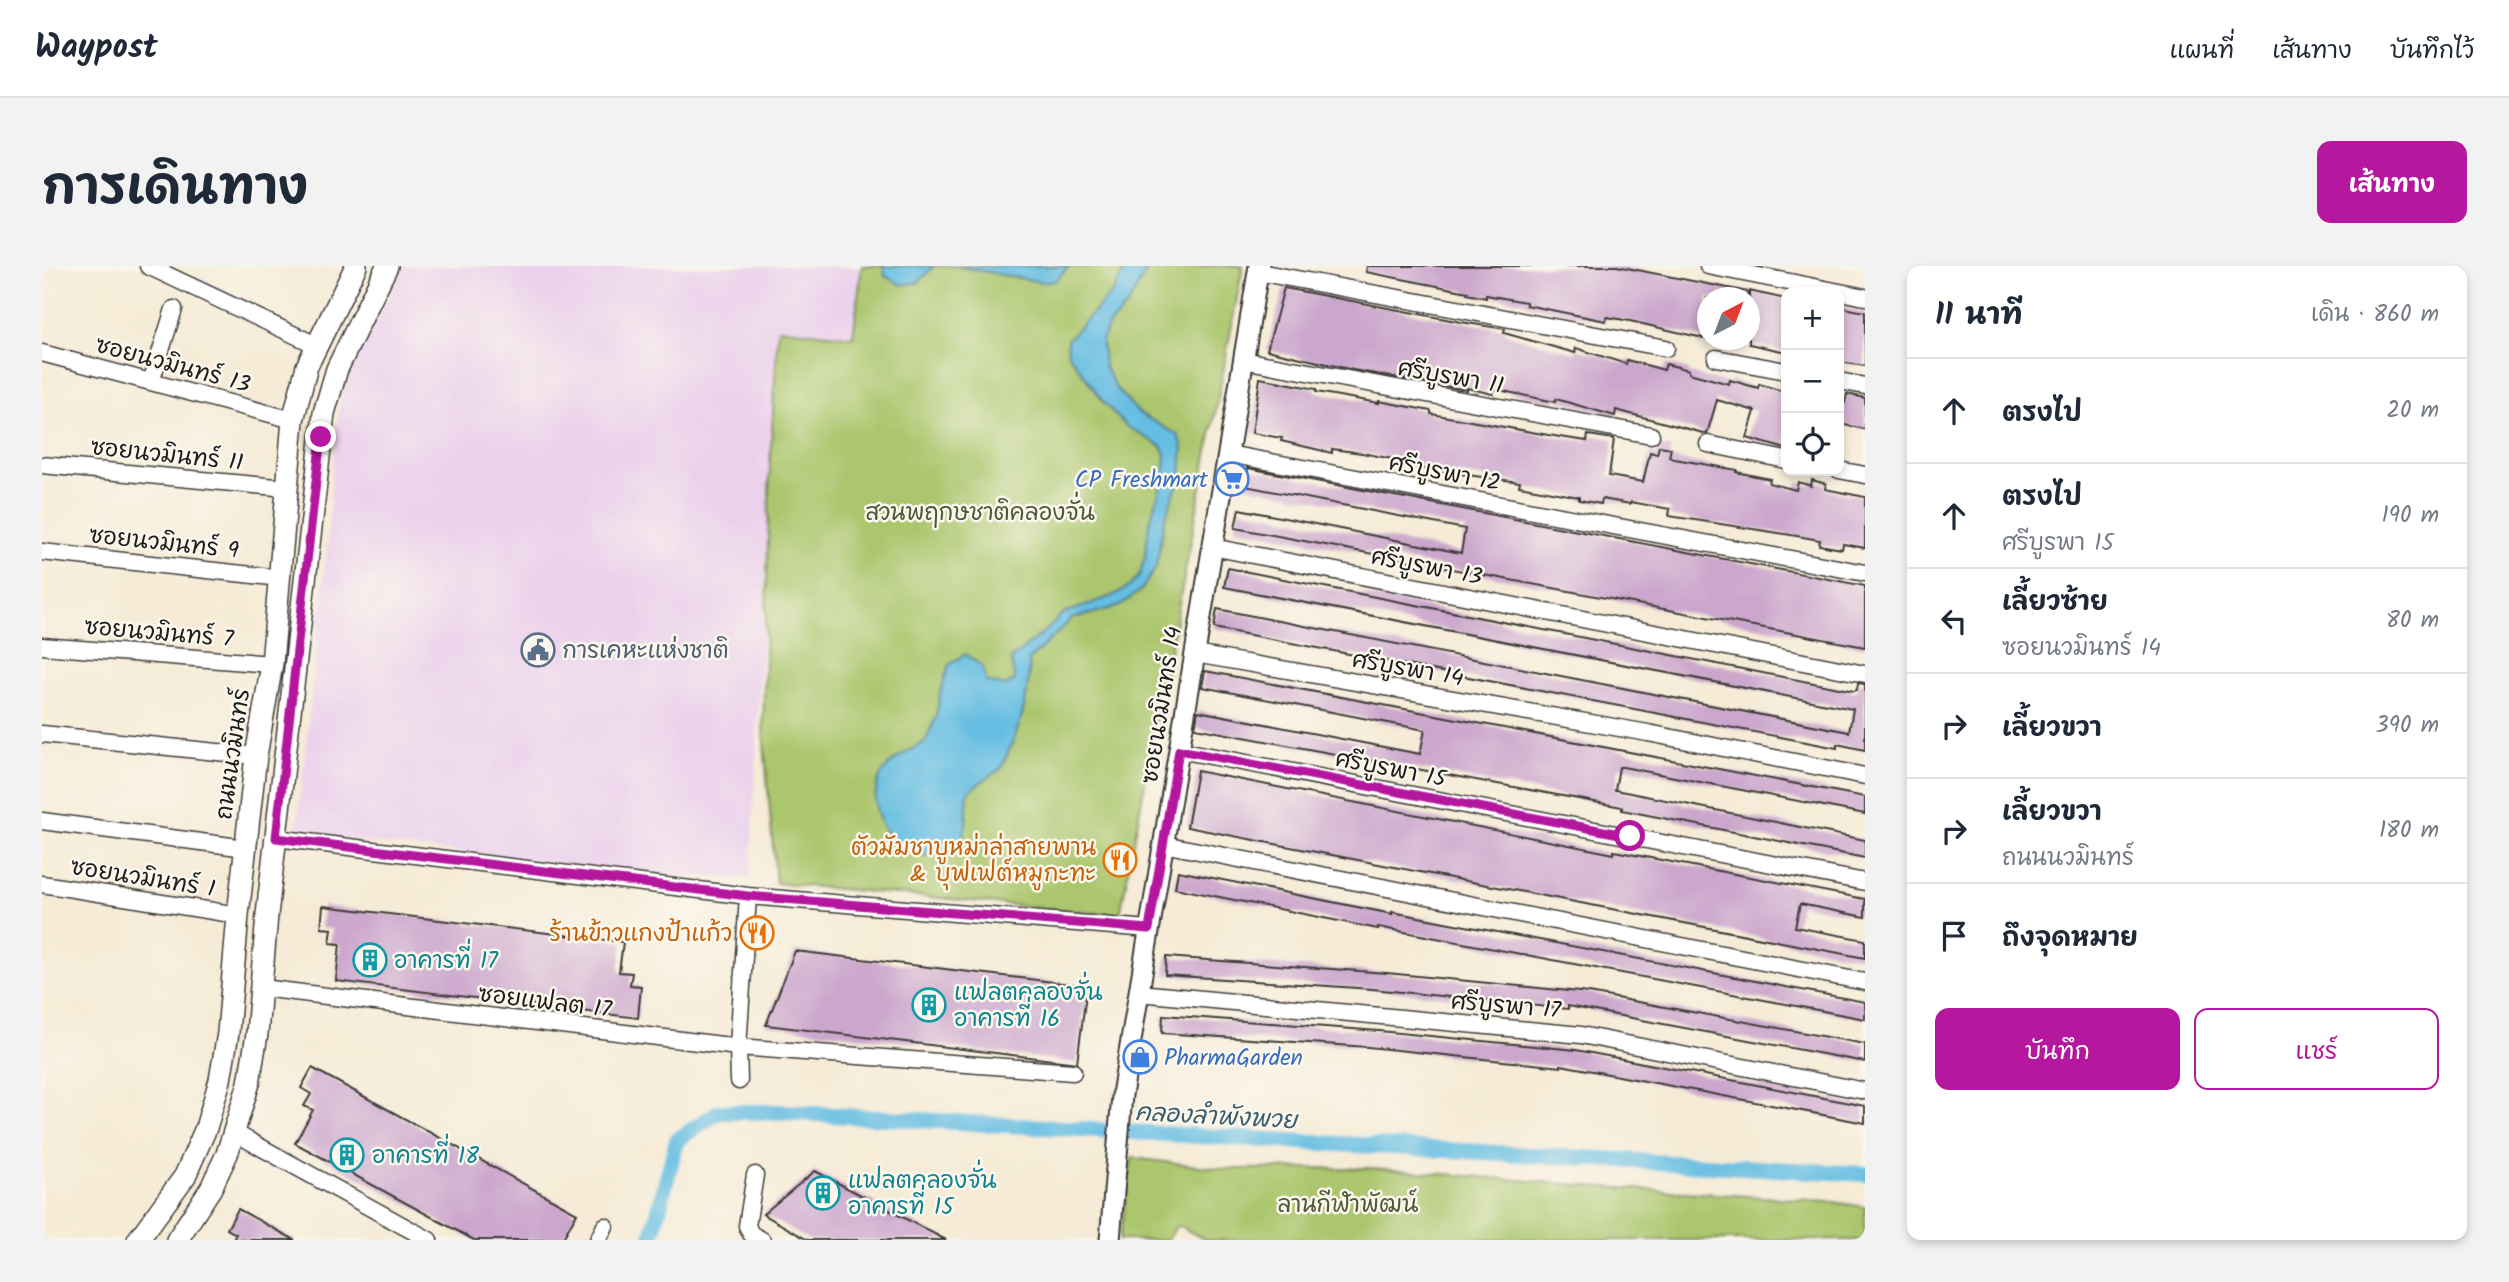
<!DOCTYPE html>
<html lang="th">
<meta charset="utf-8">
<style>
:root{--surface:#fff;--page:#f2f2f3;--text:#1f2937;--muted:#747a83;--line:#e0e1e3;--accent:#b5179e}
body{margin:0;font-family:Kalam,"Playpen Sans Thai",sans-serif;background:var(--page);color:var(--text)}
.controls{position:absolute;right:21px;top:21px;display:grid;overflow:hidden;border-radius:14px;box-shadow:0 4px 10px #0003}
.controls button{width:63px;height:63px;display:grid;place-items:center;padding:0;border:0;border-bottom:2px solid var(--line);background:var(--surface);color:var(--text);font:35px sans-serif}
.compass{position:absolute;left:1655px;top:21px;width:63px;height:63px;border-radius:50%;background:var(--surface);box-shadow:0 4px 10px #0003;rotate:42deg}
.stop{position:absolute;width:21px;height:21px;margin:-16px;border:5px solid #b5179e;border-radius:50%;background:#fff}
.stop.end{background:#b5179e;border-color:#fff;box-shadow:0 2px 7px #0008}
.list{margin:0;padding:0;list-style:none}
h2{display:flex;justify-content:space-between;align-items:center;height:91px;margin:0;padding:0 28px;font-size:30px}
h2 small{font-size:23px;font-weight:400;color:var(--muted)}
.list li{display:grid;grid-template-columns:46px 1fr auto;gap:21px;align-items:center;box-sizing:border-box;height:105px;padding:0 28px;border-top:2px solid var(--line)}
.list b{display:block;font-size:26px;white-space:nowrap}
.list p{margin:0;font-size:23px;white-space:nowrap;color:var(--muted)}
.list em{font-size:23px;font-style:normal;color:var(--muted)}
.actions{display:flex;gap:14px;padding:21px 28px}
.actions a{flex:1;padding:16px 0;border:2px solid var(--accent);border-radius:14px;text-align:center;font-size:24px;color:var(--accent)}
.actions .main{background:var(--accent);color:#fff}
.icon{flex:none;width:38px;height:38px;fill:none;stroke:currentColor;stroke-width:2;stroke-linecap:round;stroke-linejoin:round}
.map{position:relative;flex:none;width:1823px;height:974px;overflow:hidden;border-radius:14px}
header{display:flex;align-items:center;gap:42px;box-sizing:border-box;height:98px;padding:0 35px;background:var(--surface);border-bottom:2px solid var(--line)}
header strong{font-size:33px}
nav{display:flex;gap:38px;margin-inline-start:auto;font-size:24px}
.intro{display:flex;align-items:center;justify-content:space-between;box-sizing:border-box;height:168px;padding:0 42px}
h1{margin:0;font-size:49px}
.button{padding:18px 32px;border-radius:14px;background:var(--accent);color:#fff;font-size:24px;font-weight:700}
main{display:flex;gap:42px;padding:0 42px}
aside{flex:1;background:var(--surface);border-radius:14px;box-shadow:0 4px 10px #0003}
.map>svg:first-child{display:block}
.built{fill:#ebd1ec}
.green{fill:#abc66d;stroke:#647144;stroke-width:2}
.water{fill:#65bde2;stroke:#406c7f;stroke-width:2}
.lines{fill:none;stroke-linecap:round;stroke-linejoin:round}
.canal{stroke:#65bde2;stroke-width:16}
.building{fill:#cca7cd}
.minor-casing{stroke:#3d3b38;stroke-width:19}
.tertiary-casing{stroke:#3d3b38;stroke-width:23}
.secondary-casing{stroke:#3d3b38;stroke-width:24}
.minor{stroke:#fff;stroke-width:16}
.tertiary{stroke:#fff;stroke-width:19}
.secondary{stroke:#fff;stroke-width:21}
.route{stroke:#b5179e;stroke-width:9}
.labels{text-anchor:middle;stroke-width:5;stroke-linejoin:round;paint-order:stroke}
.street-label{font-size:23px;fill:#1c1c1c;stroke:#fbf7ec}
.shop-label{font-size:23px;fill:#366cbe;stroke:#fbf7ec;text-anchor:end}
.park-label{font-size:23px;fill:#4e5838;stroke:#fbf7ec}
.service-label{font-size:23px;fill:#4e5e75;stroke:#fbf7ec;text-anchor:start}
.food-label{font-size:23px;fill:#c56008;stroke:#fbf7ec;text-anchor:end}
.culture-label{font-size:23px;fill:#0d838f;stroke:#fbf7ec;text-anchor:start}
.water-label{font-size:24px;font-style:italic;fill:#395c6b;stroke:#fbf7ec}
</style>
<header>
<strong>Waypost</strong>
<nav><a>แผนที่</a><a>เส้นทาง</a><a>บันทึกไว้</a></nav>
</header>
<div class="intro"><h1>การเดินทาง</h1><a class="button">เส้นทาง</a></div>
<main>
<div class="map">
<svg width="1823" height="974" viewBox="0 0 1823 974">
<rect width="100%" height="100%" fill="#fbf7ec"/>
<filter id="ink" filterUnits="userSpaceOnUse"><feTurbulence type="fractalNoise" baseFrequency=".0143" numOctaves="2"/><feDisplacementMap in="SourceGraphic" scale="14" xChannelSelector="R" yChannelSelector="G"/><feConvolveMatrix kernelMatrix="1 2 1 2 8 2 1 2 1" color-interpolation-filters="sRGB"/></filter>
<filter id="wash" filterUnits="userSpaceOnUse"><feTurbulence type="fractalNoise" baseFrequency=".00686" numOctaves="4" result="noise"/><feDisplacementMap in="SourceGraphic" scale="28" xChannelSelector="R" yChannelSelector="G"/><feGaussianBlur stdDeviation="1.57" result="paint"/><feColorMatrix in="noise" values="0 0 0 0 0 0 0 0 0 0 0 0 0 0 0 0 0 1.4 0 .05"/><feComposite in="paint" operator="in"/></filter>
<g filter="url(#wash)">
<rect width="100%" height="100%" fill="#f5ebd6"/>
<path class="built" d="M 363,0 L 820,0 L 811,72 L 736,62 L 708,613 L 514,604 L 514,596 L 254,570 L 285,280 L 290,204 L 298,134 L 309,103 Z"/>
<path class="green" d="M 820,0 L 1201,0 L 1078,649 L 734,617 L 721,465 L 728,197 L 736,62 L 811,71 Z
M 1090,892 L 1182,903 L 1330,902 L 1561,921 L 1785,935 L 1823,941 L 1823,974 L 1164,974 L 1135,959 L 1126,974 L 1077,974 Z"/>
<path class="water" d="M 841,0 L 892,0 L 877,16 L 860,19 L 843,10 Z
M 913,0 L 1027,0 L 1013,15 L 998,16 Z
M 1085,0 L 1107,0 L 1086,39 L 1066,60 L 1060,75 L 1062,100 L 1075,124 L 1097,147 L 1136,169 L 1141,182 L 1139,209 L 1122,255 L 1114,301 L 1100,323 L 1078,340 L 1030,353 L 987,394 C 988,437 976,466 958,504 L 950,508 L 926,526 L 924,560 L 917,583 C 904,587 893,590 879,588 C 845,583 825,545 837,513 C 843,497 869,483 883,476 L 894,451 L 898,427 L 907,399 L 923,388 L 941,401 L 944,416 L 963,420 L 973,415 L 969,393 L 1009,360 L 1020,348 L 1070,330 L 1088,320 L 1097,310 L 1103,291 L 1107,258 L 1122,210 L 1124,190 L 1120,181 L 1084,160 L 1062,137 L 1026,87 L 1025,74 L 1071,26 Z"/>
<g class="lines">
<path class="canal" d="M 609,974 L 635,874 L 676,846 L 739,846 L 1823,908"/>
</g>
<g id="blocks">
<path class="building" d="M 1325,0 L 1575,0 L 1706,26 L 1705,32 L 1665,32 L 1665,73 L 1588,55 L 1565,51 L 1564,55 L 1484,39 L 1484,36 L 1444,29 L 1444,32 L 1425,28 L 1426,26 L 1324,6 Z
M 1242,22 L 1419,56 L 1463,63 L 1462,67 L 1533,87 L 1534,82 L 1584,98 L 1585,94 L 1622,104 L 1624,98 L 1647,104 L 1647,107 L 1687,118 L 1688,114 L 1716,122 L 1717,118 L 1744,126 L 1744,183 L 1705,172 L 1713,145 L 1675,134 L 1665,168 L 1574,144 L 1573,150 L 1514,133 L 1513,136 L 1452,123 L 1451,128 L 1425,122 L 1425,124 L 1311,104 L 1225,84 Z
M 1707,25 L 1744,33 L 1744,86 L 1707,78 Z
M 1797,41 L 1823,46 L 1823,100 L 1797,96 Z
M 1218,112 L 1274,123 L 1274,126 L 1337,137 L 1337,135 L 1389,145 L 1389,148 L 1518,171 L 1545,175 L 1546,169 L 1572,173 L 1567,210 L 1601,216 L 1608,186 L 1615,188 L 1617,180 L 1629,182 L 1627,191 L 1633,193 L 1695,204 L 1694,206 L 1728,213 L 1727,217 L 1754,224 L 1756,216 L 1769,220 L 1770,214 L 1784,218 L 1783,223 L 1823,231 L 1823,282 L 1801,278 L 1800,283 L 1777,279 L 1778,274 L 1749,269 L 1627,250 L 1628,243 L 1589,236 L 1588,238 L 1560,233 L 1559,238 L 1537,234 L 1537,231 L 1477,220 L 1478,216 L 1388,204 L 1356,197 L 1356,194 L 1320,187 L 1290,183 L 1290,187 L 1239,175 L 1240,172 L 1210,167 Z
M 1805,128 L 1823,132 L 1823,163 L 1797,158 L 1797,135 L 1803,137 Z
M 1206,202 L 1823,320 L 1823,381 L 1193,262 L 1197,243 L 1419,287 L 1423,263 L 1203,220 Z
M 1186,302 L 1812,425 L 1815,424 L 1816,417 L 1823,418 L 1823,484 L 1795,478 L 1795,482 L 1172,362 L 1175,343 L 1807,466 L 1811,443 L 1182,321 Z
M 1163,405 L 1823,531 L 1823,548 L 1581,501 L 1577,501 L 1573,524 L 1823,574 L 1823,592 L 1580,544 L 1580,541 L 1153,462 L 1156,445 L 1378,488 L 1383,464 L 1160,421 Z
M 1155,505 L 1572,588 L 1572,585 L 1823,633 L 1823,651 L 1758,638 L 1753,661 L 1823,674 L 1823,692 L 1145,561 Z
M 1136,605 L 1350,648 L 1350,646 L 1823,736 L 1823,753 L 1336,661 L 1336,663 L 1133,622 Z
M 281,640 L 581,676 L 577,706 L 590,707 L 588,719 L 599,720 L 596,752 L 294,715 L 298,678 L 288,677 L 290,663 L 279,662 Z
M 753,685 L 1045,720 L 1035,797 L 724,759 Z
M 1124,691 L 1345,707 L 1547,727 L 1823,778 L 1823,796 L 1526,740 L 1526,743 L 1330,723 L 1123,709 Z
M 1121,749 L 1337,765 L 1534,784 L 1823,840 L 1823,857 L 1519,799 L 1519,801 L 1326,781 L 1120,767 Z
M 270,802 L 535,947 L 520,974 L 432,974 L 253,877 L 271,844 L 262,840 L 269,828 L 259,822 Z
M 773,905 L 904,974 L 766,974 L 721,948 Z
M 196,943 L 253,974 L 191,974 L 194,968 L 185,963 Z"/>
</g>
</g>
<g filter="url(#ink)">
<use href="#blocks" fill-opacity="0" stroke="#3d3b38" stroke-width="2"/>
<g class="lines">
<defs>
<path id="minor" d="M 106,0 L 274,79
M 1666,0 L 1823,31
M 1216,6 L 1624,82
M 0,87 L 251,154
M 1674,92 L 1744,105
M 1201,94 L 1609,169
M 1797,115 L 1823,120
M 109,116 L 132,43
M 1666,178 L 1744,194
M 1186,188 L 1823,307
M 0,199 L 245,222
M 1797,204 L 1823,209
M 1170,281 L 1823,408
M 0,286 L 238,312
M 0,380 L 230,398
M 1153,388 L 1606,467 L 1823,510
M 0,468 L 214,490
M 1137,484 L 1823,616
M 0,555 L 204,582
M 234,572 L 706,630 L 1107,663
M 1121,578 L 1823,716
M 0,618 L 196,649
M 220,722 L 696,781 L 1031,806
M 1097,727 L 1539,769 L 1823,825
M 697,815 L 696,781 L 706,630
M 193,867 L 387,974
M 713,909 L 705,960 L 709,968 L 720,974
M 556,974 L 563,960"/>
<path id="tertiary" d="M 1068,974 L 1080,829 L 1217,0"/>
<path id="secondary" d="M 96,974 L 143,910 L 164,862 L 178,814 L 186,767 L 196,649 L 214,490 L 230,398 L 251,154 L 265,100 L 314,0
M 135,974 L 169,922 L 185,888 L 207,817 L 215,768 L 225,649 L 282,147 L 295,103 L 345,0"/>
</defs>
<use href="#minor" class="minor-casing"/>
<use href="#tertiary" class="tertiary-casing"/>
<use href="#secondary" class="secondary-casing"/>
<use href="#minor" class="minor"/>
<use href="#tertiary" class="tertiary"/>
<use href="#secondary" class="secondary"/>
</g>
</g>
<g class="lines" filter="url(#ink)">
<path class="route" d="M 279,171 L 234,572 L 706,630 L 1107,663 L 1137,484 L 1588,570"/>
</g>
<defs>
<symbol id="supermarket-ring" viewBox="-11 -11 22 22"><circle r="9.5" fill="#fbf7ec" stroke="#3f7fe0" stroke-width="1.5"/><path d="M-6-5.5h2.5l.6 2H6L4.5 2H-2.5L-4.4-4H-6ZM-1.5 3.2a1.3 1.3 0 1 0 .1 0ZM3 3.2a1.3 1.3 0 1 0 .1 0Z" fill="#3f7fe0"/></symbol>
<symbol id="civic-ring" viewBox="-11 -11 22 22"><circle r="9.5" fill="#fbf7ec" stroke="#5c6f8a" stroke-width="1.5"/><path d="M-.6-6.5H3V-4.5H.6V-3L4-1V1h2V6H-6V1h2V-1L-.6-3ZM-1.2 2.5V6h2.4V2.5Z" fill="#5c6f8a"/></symbol>
<symbol id="restaurant-ring" viewBox="-11 -11 22 22"><circle r="9.5" fill="#fbf7ec" stroke="#e8710a" stroke-width="1.5"/><path d="M-5-6h1v4h1v-4h1v4h1v-4h1v5L-1.5 .5V6h-2V.5L-5-1ZM5-6V6H3V1.5H1.5Q1.5-4 5-6Z" fill="#e8710a"/></symbol>
<symbol id="building-ring" viewBox="-11 -11 22 22"><circle r="9.5" fill="#fbf7ec" stroke="#0f9aa8" stroke-width="1.5"/><path d="M-4-6H4V6H1V3H-1V6H-4ZM-2.5-4.3h1.7v1.8h-1.7ZM.8-4.3h1.7v1.8H.8ZM-2.5-1h1.7V.8h-1.7ZM.8-1h1.7V.8H.8Z" fill="#0f9aa8"/></symbol>
<symbol id="shop-ring" viewBox="-11 -11 22 22"><circle r="9.5" fill="#fbf7ec" stroke="#3f7fe0" stroke-width="1.5"/><path d="M-5-2.5h2.3a2.7 3.5 0 0 1 5.4 0H5L5.5 6h-11ZM-1.5-2.5h3a1.5 2.3 0 0 0-3 0Z" fill="#3f7fe0"/></symbol>
</defs>
<g fill-rule="evenodd">
<use href="#supermarket-ring" x="1171" y="194" width="38" height="38"/>
<use href="#civic-ring" x="477" y="365" width="38" height="38"/>
<use href="#restaurant-ring" x="1059" y="575" width="38" height="38"/>
<use href="#restaurant-ring" x="696" y="648" width="38" height="38"/>
<use href="#building-ring" x="309" y="675" width="38" height="38"/>
<use href="#building-ring" x="868" y="720" width="38" height="38"/>
<use href="#shop-ring" x="1079" y="772" width="38" height="38"/>
<use href="#building-ring" x="286" y="870" width="38" height="38"/>
<use href="#building-ring" x="762" y="908" width="38" height="38"/>
</g>
<g class="labels">
<g class="street-label">
<text transform="translate(131 98) rotate(15)" y="8">ซอยนวมินทร์ 13</text>
<text transform="translate(1409 110) rotate(10)" y="8">ศรีบูรพา 11</text>
<text transform="translate(125 188) rotate(6)" y="8">ซอยนวมินทร์ 11</text>
<text transform="translate(1403 206) rotate(11)" y="8">ศรีบูรพา 12</text>
<text transform="translate(122 276) rotate(6)" y="8">ซอยนวมินทร์ 9</text>
<text transform="translate(1385 300) rotate(11)" y="8">ศรีบูรพา 13</text>
<text transform="translate(117 366) rotate(5)" y="8">ซอยนวมินทร์ 7</text>
<text transform="translate(1366 402) rotate(10)" y="8">ศรีบูรพา 14</text>
<text transform="translate(1119 439) rotate(-81)" y="8">ซอยนวมินทร์ 14</text>
<text transform="translate(190 488) rotate(-82)" y="8">ถนนนวมินทร์</text>
<text transform="translate(1349 502) rotate(11)" y="8">ศรีบูรพา 15</text>
<text transform="translate(101 611) rotate(9)" y="8">ซอยนวมินทร์ 1</text>
<text transform="translate(503 735) rotate(7)" y="8">ซอยแฟลต 17</text>
<text transform="translate(1464 739) rotate(5)" y="8">ศรีบูรพา 17</text>
</g>
<g class="shop-label">
<text x="1166" y="221">CP Freshmart</text>
<text x="1122" y="799" text-anchor="start">PharmaGarden</text>
</g>
<g class="park-label">
<text x="938" y="254">สวนพฤกษชาติคลองจั่น</text>
<text x="1306" y="946">ลานกีฬาพัฒน์</text>
</g>
<g class="service-label">
<text x="520" y="392">การเคหะแห่งชาติ</text>
</g>
<g class="food-label">
<text x="1054" y="589">ตัวมัมชาบูหม่าล่าสายพาน<tspan x="1054" dy="26">&amp; บุฟเฟต์หมูกะทะ</tspan></text>
<text x="690" y="675">ร้านข้าวแกงป้าแก้ว</text>
</g>
<g class="culture-label">
<text x="352" y="702">อาคารที่ 17</text>
<text x="912" y="734">แฟลตคลองจั่น<tspan x="912" dy="26">อาคารที่ 16</tspan></text>
<text x="330" y="897">อาคารที่ 18</text>
<text x="806" y="922">แฟลตคลองจั่น<tspan x="806" dy="26">อาคารที่ 15</tspan></text>
</g>
<g class="water-label">
<text transform="translate(1174 850) rotate(3)" y="8">คลองลำพังพวย</text>
</g>
</g>
</svg>
<div class="controls">
<button>+</button>
<button>−</button>
<button><svg class="icon" aria-label="locate" viewBox="0 0 24 24"><circle cx="12" cy="12" r="6"/><path d="M12 2v4M12 18v4M2 12h4M18 12h4"/></svg></button>
</div>
<svg class="compass" viewBox="-18 -18 36 36"><path d="M0-13l5 13h-10z" fill="#e53935"/><path d="M0 13l5-13h-10z" fill="#747a83"/></svg>
<div class="stop" style="left:1588px;top:570px"></div>
<div class="stop end" style="left:279px;top:171px"></div>
</div>
<aside>
<h2>11 นาที<small>เดิน · 860 m</small></h2>
<ul class="list">
<li><svg class="icon" aria-label="ahead" viewBox="0 0 24 24"><path d="M12 20V5M6 11l6-6 6 6"/></svg><div><b>ตรงไป</b></div><em>20 m</em></li>
<li><svg class="icon" aria-label="ahead" viewBox="0 0 24 24"><path d="M12 20V5M6 11l6-6 6 6"/></svg><div><b>ตรงไป</b><p>ศรีบูรพา 15</p></div><em>190 m</em></li>
<li><svg class="icon" aria-label="left" viewBox="0 0 24 24"><path d="M17 20v-9H6M10 6l-5 5 5 5"/></svg><div><b>เลี้ยวซ้าย</b><p>ซอยนวมินทร์ 14</p></div><em>80 m</em></li>
<li><svg class="icon" aria-label="right" viewBox="0 0 24 24"><path d="M7 20v-9h11M14 6l5 5-5 5"/></svg><div><b>เลี้ยวขวา</b></div><em>390 m</em></li>
<li><svg class="icon" aria-label="right" viewBox="0 0 24 24"><path d="M7 20v-9h11M14 6l5 5-5 5"/></svg><div><b>เลี้ยวขวา</b><p>ถนนนวมินทร์</p></div><em>180 m</em></li>
<li><svg class="icon" aria-label="arrive" viewBox="0 0 24 24"><path d="M6 21V4h12l-3 4 3 4H6"/></svg><div><b>ถึงจุดหมาย</b></div></li>
</ul>
<div class="actions"><a class="main">บันทึก</a><a>แชร์</a></div>
</aside>
</main>
